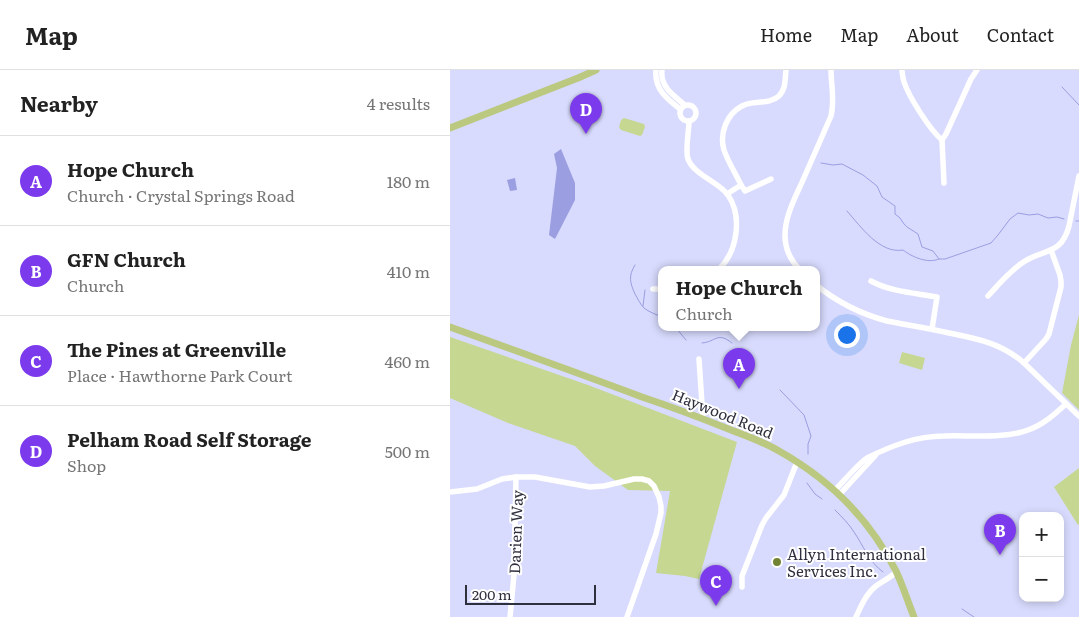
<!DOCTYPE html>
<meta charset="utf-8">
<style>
:root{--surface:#fff;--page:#f6f6f6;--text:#222;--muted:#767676;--line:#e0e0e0;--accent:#7c3aed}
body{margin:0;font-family:Literata,serif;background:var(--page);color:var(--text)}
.controls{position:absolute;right:15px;bottom:15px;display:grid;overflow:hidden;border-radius:10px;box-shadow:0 2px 8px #0003}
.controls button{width:45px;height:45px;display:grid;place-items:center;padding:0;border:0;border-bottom:1px solid var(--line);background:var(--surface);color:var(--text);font:25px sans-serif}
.scale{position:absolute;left:15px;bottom:12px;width:131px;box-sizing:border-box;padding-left:5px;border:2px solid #2f303e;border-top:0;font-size:14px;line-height:18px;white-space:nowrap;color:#2f303e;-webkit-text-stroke:4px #fff;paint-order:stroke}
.you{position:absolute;left:396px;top:264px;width:18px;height:18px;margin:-12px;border:4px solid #fff;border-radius:50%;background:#1a73e8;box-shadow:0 0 0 8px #1a73e833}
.badge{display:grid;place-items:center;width:32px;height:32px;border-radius:50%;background:var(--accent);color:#fff;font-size:16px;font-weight:700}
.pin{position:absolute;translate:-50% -41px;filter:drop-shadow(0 1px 2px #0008)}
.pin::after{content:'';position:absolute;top:26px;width:18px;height:15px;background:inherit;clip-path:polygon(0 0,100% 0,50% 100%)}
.popup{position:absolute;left:208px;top:196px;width:162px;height:65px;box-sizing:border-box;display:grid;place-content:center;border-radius:10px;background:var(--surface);filter:drop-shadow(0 1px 4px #0005);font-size:16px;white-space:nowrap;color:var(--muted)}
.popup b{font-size:19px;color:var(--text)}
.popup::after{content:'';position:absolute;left:50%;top:100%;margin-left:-10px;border:10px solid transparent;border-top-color:var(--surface)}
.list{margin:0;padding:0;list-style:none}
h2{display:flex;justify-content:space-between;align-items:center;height:65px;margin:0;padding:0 20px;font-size:21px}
h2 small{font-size:16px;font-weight:400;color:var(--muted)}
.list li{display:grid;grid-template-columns:32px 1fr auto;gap:15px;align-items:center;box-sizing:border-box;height:90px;padding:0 20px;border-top:1px solid var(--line)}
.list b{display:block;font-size:19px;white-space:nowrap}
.list p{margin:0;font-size:16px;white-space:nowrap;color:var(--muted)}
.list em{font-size:16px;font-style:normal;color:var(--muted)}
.map{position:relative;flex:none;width:629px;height:547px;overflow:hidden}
header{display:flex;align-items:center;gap:30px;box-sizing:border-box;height:70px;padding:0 25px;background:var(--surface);border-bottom:1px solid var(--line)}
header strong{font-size:24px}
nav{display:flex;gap:28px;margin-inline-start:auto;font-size:18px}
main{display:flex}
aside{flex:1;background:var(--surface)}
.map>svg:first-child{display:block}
.green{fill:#c6d792}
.water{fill:#9b9ee0}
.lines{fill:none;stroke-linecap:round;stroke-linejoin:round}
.stream{stroke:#9b9ee0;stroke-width:1}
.minor{stroke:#fff;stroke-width:5.5}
.major{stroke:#bbc880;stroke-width:7}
.poi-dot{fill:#728433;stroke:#fff;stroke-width:2}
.labels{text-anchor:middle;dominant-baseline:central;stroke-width:4;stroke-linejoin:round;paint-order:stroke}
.street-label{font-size:15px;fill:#2f303e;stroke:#fff}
.poi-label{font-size:15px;fill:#2f303e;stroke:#fff;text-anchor:start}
</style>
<header>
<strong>Map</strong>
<nav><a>Home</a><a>Map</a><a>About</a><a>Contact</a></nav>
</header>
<main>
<aside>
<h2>Nearby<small>4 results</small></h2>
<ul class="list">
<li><span class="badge">A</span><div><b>Hope Church</b><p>Church · Crystal Springs Road</p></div><em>180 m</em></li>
<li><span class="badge">B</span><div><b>GFN Church</b><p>Church</p></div><em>410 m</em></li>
<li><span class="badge">C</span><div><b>The Pines at Greenville</b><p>Place · Hawthorne Park Court</p></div><em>460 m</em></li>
<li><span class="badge">D</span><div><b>Pelham Road Self Storage</b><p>Shop</p></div><em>500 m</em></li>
</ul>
</aside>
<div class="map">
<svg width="629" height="547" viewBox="0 0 629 547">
<rect width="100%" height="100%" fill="#d8dbfd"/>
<g class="green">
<polygon points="174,48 194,54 195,57 192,65 190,66 171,60 169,57 171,50"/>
<polygon points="629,245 629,340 612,323 621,275"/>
<polygon points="0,267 138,315 287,372 249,509 235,506 206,503 220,421 178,420 145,396 125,376 58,353 0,328"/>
<polygon points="452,282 475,288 472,300 449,293"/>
<polygon points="629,398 629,454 628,455 604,417"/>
</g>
<g class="water">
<polygon points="111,79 125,113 125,130 105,169 99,165 107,98 104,84"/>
<polygon points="65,108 67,120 60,121 57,110"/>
</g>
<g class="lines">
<g class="stream">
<polyline points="612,17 629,35"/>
<polyline points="371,93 383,95 392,94 413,105 427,116 432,127 445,136 445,144 450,148 454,154 457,157 468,164 472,177 483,181 489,189 495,189 541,173 548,165 560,149 568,143 579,145 588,144 598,148 607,147 614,149"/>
<path d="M397,141C411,157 430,184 453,180C462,187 478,194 489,189"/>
<polyline points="626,151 629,151"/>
<path d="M185,195C178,206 180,213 185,224C188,229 190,234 194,238C199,242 205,244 212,247"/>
<polyline points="193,236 195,220"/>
<polyline points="226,258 236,270"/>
<path d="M252,273C266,272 267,261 282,273"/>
<polyline points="330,320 354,345 361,366 358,374 358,384"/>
<polyline points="357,413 365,424 372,429"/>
<path d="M385,440C392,447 399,454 404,462C413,475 419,492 433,502"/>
<polyline points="512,539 524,547"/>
</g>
<g class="minor">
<path d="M206,0C204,19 217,29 230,39"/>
<path d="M212,0C210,17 223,25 235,35"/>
<path d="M452,0C452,4 453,8 454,12C459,27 480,60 492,70"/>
<circle cx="238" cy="43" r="8"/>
<path d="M239,51C239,61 235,80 238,89C244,105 269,112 278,125C293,147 287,183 268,200"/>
<polyline points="492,70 496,64 521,9 527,0"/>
<polyline points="492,70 494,113"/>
<polyline points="291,115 295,121 321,109"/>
<path d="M277,124L291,115C286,104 278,92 274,80C269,63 277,44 292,36C303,30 319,35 329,26C336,19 335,9 336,0"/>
<path d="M350,200C341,191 335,179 335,165C335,146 345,128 353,110C362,89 372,67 381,46C385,29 381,16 381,0"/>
<path d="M421,211C441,222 465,223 487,227L482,259"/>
<path d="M366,215C387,232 411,244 437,251C457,255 478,258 499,263C528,269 551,273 574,293L629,346"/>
<polyline points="203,219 212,219"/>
<path d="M538,226C548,215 559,202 572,193C592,178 611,187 619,156L629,106"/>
<polyline points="249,289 253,349"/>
<polyline points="574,293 596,269 599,264 611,217 611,211 610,205 601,180"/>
<path d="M384,421C392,413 409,393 417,388C441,376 466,366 494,366C519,365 555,369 578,360C593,355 605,344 616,334"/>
<polyline points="0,422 27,419 52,409 66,407 85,407 140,417 154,416 184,409 192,409 199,411 204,416 209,427 211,436 211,443 206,464 177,547"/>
<polyline points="389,425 425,386"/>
<polyline points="292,517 292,506 312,455 316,448 334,425 347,392"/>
<polyline points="60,547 64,505 66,407"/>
<path d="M406,547C411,536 416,524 426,516C433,511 440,508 446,502"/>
</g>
<g class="major">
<polyline points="0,58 128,8 146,0"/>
<path d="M0,257C64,280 128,303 192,327C222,337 251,348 281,360C297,366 314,372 329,381C379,409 420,450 446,501C453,516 458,532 464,547"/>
</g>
</g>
<circle class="poi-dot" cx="327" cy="492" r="5"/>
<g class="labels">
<g class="street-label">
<text transform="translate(273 343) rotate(22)">Haywood Road</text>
<text transform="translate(65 462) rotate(-88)">Darien Way</text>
</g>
<g class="poi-label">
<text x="337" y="483">Allyn International<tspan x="337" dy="17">Services Inc.</tspan></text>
</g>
</g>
</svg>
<div class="controls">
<button>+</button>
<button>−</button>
</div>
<div class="scale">200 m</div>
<div class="you"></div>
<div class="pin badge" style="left:289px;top:319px">A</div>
<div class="popup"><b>Hope Church</b>Church</div>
<div class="pin badge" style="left:550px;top:485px">B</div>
<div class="pin badge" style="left:266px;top:536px">C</div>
<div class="pin badge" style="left:136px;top:64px">D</div>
</div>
</main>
